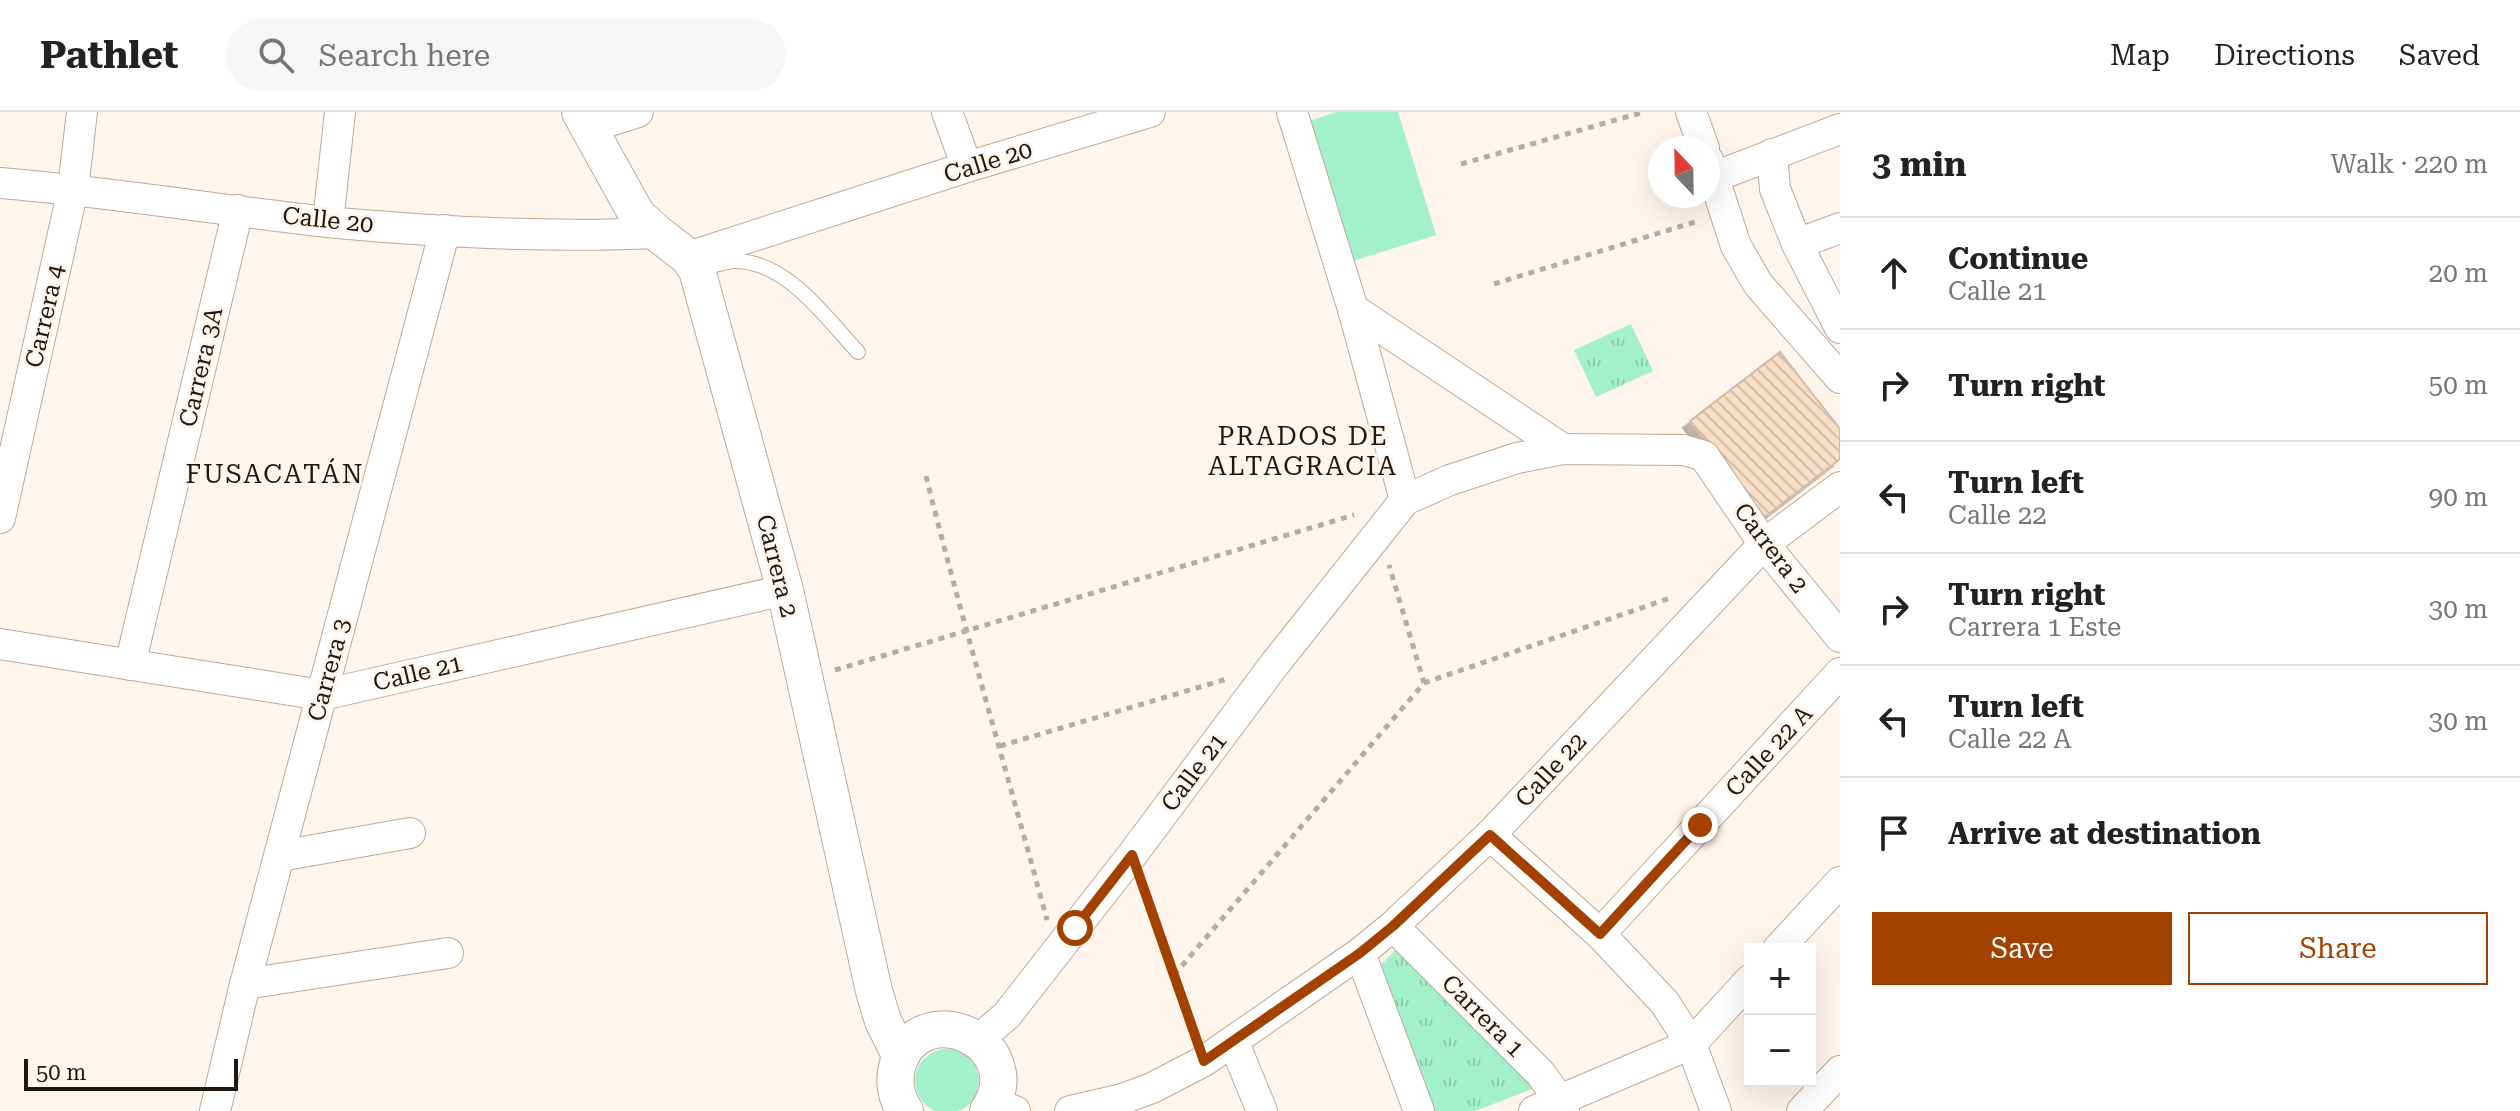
<!DOCTYPE html>
<meta charset="utf-8">
<style>
:root{--surface:#fff;--page:#f6f6f6;--text:#222;--muted:#767676;--line:#e0e0e0;--accent:#a34200}
body{margin:0;font-family:"Roboto Serif",serif;background:var(--page);color:var(--text)}
.controls{position:absolute;right:24px;bottom:24px;display:grid;overflow:hidden;border-radius:0px;box-shadow:0 8px 32px #0002}
.controls button{width:72px;height:72px;display:grid;place-items:center;padding:0;border:0;border-bottom:2px solid var(--line);background:var(--surface);color:var(--text);font:40px sans-serif}
.compass{position:absolute;left:1648px;top:24px;width:72px;height:72px;border-radius:50%;background:var(--surface);box-shadow:0 8px 32px #0002;rotate:338deg}
.scale{position:absolute;left:24px;bottom:20px;width:214px;box-sizing:border-box;padding-left:8px;border:4px solid #20170f;border-top:0;font-size:22px;line-height:28px;white-space:nowrap;color:#20170f;-webkit-text-stroke:6px #fff5ec;paint-order:stroke}
.stop{position:absolute;width:24px;height:24px;margin:-18px;border:6px solid #a34200;border-radius:50%;background:#fff}
.stop.end{background:#a34200;border-color:#fff;box-shadow:0 2px 8px #0008}
.list{margin:0;padding:0;list-style:none}
h2{display:flex;justify-content:space-between;align-items:center;height:104px;margin:0;padding:0 32px;font-size:34px}
h2 small{font-size:26px;font-weight:400;color:var(--muted)}
.list li{display:grid;grid-template-columns:52px 1fr auto;gap:24px;align-items:center;box-sizing:border-box;height:112px;padding:0 32px;border-top:2px solid var(--line)}
.list b{display:block;font-size:30px;white-space:nowrap}
.list p{margin:0;font-size:26px;white-space:nowrap;color:var(--muted)}
.list em{font-size:26px;font-style:normal;color:var(--muted)}
.actions{display:flex;gap:16px;padding:24px 32px}
.actions a{flex:1;padding:18px 0;border:2px solid var(--accent);border-radius:0px;text-align:center;font-size:28px;color:var(--accent)}
.actions .main{background:var(--accent);color:#fff}
.icon{flex:none;width:44px;height:44px;fill:none;stroke:currentColor;stroke-width:2;stroke-linecap:round;stroke-linejoin:round}
.map{position:relative;flex:none;width:1840px;height:999px;overflow:hidden}
header{display:flex;align-items:center;gap:48px;box-sizing:border-box;height:112px;padding:0 40px;background:var(--surface);border-bottom:2px solid var(--line)}
header strong{font-size:38px}
nav{display:flex;gap:44px;margin-inline-start:auto;font-size:28px}
.search{width:560px;height:72px;background:var(--page);display:flex;align-items:center;gap:20px;box-sizing:border-box;padding:0 28px;border-radius:44px;color:var(--muted);font-size:30px}
main{display:flex}
aside{flex:1;background:var(--surface)}
.map>svg:first-child{display:block}
.grass{fill:#a3f0cc}
.park{fill:url(#park-tufts)}
.building{fill:url(#building-back-hatch);stroke:#d1b9a4;stroke-width:2;filter:url(#shadow)}
.lines{fill:none;stroke-linecap:round;stroke-linejoin:round}
.service-casing{stroke:#c0a893;stroke-width:16}
.minor-casing{stroke:#c0a893;stroke-width:32}
.tertiary-casing{stroke:#c0a893;stroke-width:38}
.path{stroke:#b5aba2;stroke-width:5;stroke-dasharray:6 6;stroke-linecap:butt}
.service{stroke:#fff;stroke-width:14}
.minor{stroke:#fff;stroke-width:30}
.tertiary{stroke:#fff;stroke-width:36}
.route{stroke:#a34200;stroke-width:10}
.labels{text-anchor:middle;dominant-baseline:central;stroke-width:6;stroke-linejoin:round;paint-order:stroke}
.street-label{font-size:24px;fill:#20170f;stroke:#fff5ec}
.neighbourhood-label{font-size:26px;letter-spacing:2px;fill:#20170f;stroke:#fff5ec}
</style>
<header>
<strong>Pathlet</strong>
<div class="search"><svg class="icon" aria-label="search" viewBox="0 0 24 24"><circle cx="10" cy="10" r="6"/><path d="M15 15l6 6"/></svg>Search here</div>
<nav><a>Map</a><a>Directions</a><a>Saved</a></nav>
</header>
<main>
<div class="map">
<svg width="1840" height="999" viewBox="0 0 1840 999">
<defs>
<pattern id="park-tufts" width="24" height="20" patternUnits="userSpaceOnUse" patternTransform="scale(2)"><rect width="24" height="20" fill="#a3f0cc"/><path d="M3 7l-1-3M5 7V3M7 7l1-3M15 17l-1-3M17 17v-4M19 17l1-3" fill="none" stroke="#8ccdae"/></pattern>
<pattern id="building-back-hatch" width="6" height="6" patternUnits="userSpaceOnUse" patternTransform="scale(2)"><rect width="6" height="6" fill="#f6dec7"/><path d="M-1 5l2 2M0 0l6 6M5-1l2 2" fill="none" stroke="#d3beaa"/></pattern>
<filter id="shadow"><feDropShadow dx="-7" dy="7" stdDeviation="0" flood-color="#0004"/></filter>
</defs>
<rect width="100%" height="100%" fill="#fff5ec"/>
<g class="grass">
<polygon points="1336,0 1398,0 1436,123 1353,149 1309,9"/>
<circle cx="947" cy="969" r="32"/>
</g>
<g class="park">
<polygon points="1631,212 1653,259 1596,285 1574,238"/>
<polygon points="1399,834 1540,974 1475,999 1434,999 1376,858"/>
</g>
<polygon class="building" points="1780,240 1840,317 1840,347 1765,405 1690,309"/>
<g class="lines">
<g class="service-casing">
<path id="service" d="M697,158C709,155 723,150 734,149C786,148 826,206 858,240"/>
</g>
<g class="minor-casing">
<g id="minor">
<polyline points="947,0 967,55"/>
<polyline points="1292,0 1353,197 1405,388"/>
<polyline points="1691,0 1704,36"/>
<polyline points="588,16 638,0"/>
<polyline points="1772,42 1775,77 1797,132 1840,216"/>
<polyline points="1708,48 1736,134 1758,172 1840,266"/>
<polyline points="1714,65 1840,17"/>
<path d="M0,71C110,80 218,98 327,110C435,120 548,126 657,121"/>
<polyline points="328,110 340,0"/>
<polyline points="1797,132 1840,116"/>
<polyline points="688,145 967,55 1150,0"/>
<polyline points="1353,197 1563,337"/>
<polyline points="0,406 73,77 82,0"/>
<polyline points="0,532 322,583 785,478"/>
<polyline points="130,553 238,98"/>
<polyline points="1490,723 1600,822 1665,891 1691,932 1716,999"/>
<polyline points="280,744 410,721"/>
<polyline points="1393,814 1541,962 1560,989 1564,999"/>
<polyline points="1600,822 1840,561"/>
<polyline points="1778,837 1840,770"/>
<polyline points="1360,841 1419,999"/>
<polyline points="245,872 448,841"/>
<polyline points="978,928 1007,903 1132,743 1274,553 1405,388 1450,368 1517,346 1563,337 1684,338 1704,344 1764,432 1840,525"/>
<polyline points="1234,931 1262,999"/>
<polyline points="994,991 1015,999"/>
<polyline points="215,999 245,872 445,118"/>
<polyline points="1070,999 1122,987 1152,976 1204,949 1360,841 1393,814 1490,723 1764,432 1840,375"/>
<polyline points="1534,999 1691,932 1750,868"/>
<polyline points="1802,999 1840,959"/>
</g>
</g>
<g class="tertiary-casing">
<g id="tertiary">
<polyline points="580,0 637,103 657,121 688,145 697,158 785,478 874,879 883,909 901,945"/>
<path d="M905,999C895,984 893,968 898,951C923,881 1032,932 988,999"/>
</g>
</g>
<g class="path">
<polyline points="1461,52 1644,0"/>
<polyline points="1494,172 1698,109"/>
<path d="M926,364C963,513 1007,660 1047,808"/>
<polyline points="835,558 1354,403"/>
<polyline points="1424,571 1673,485"/>
<polyline points="1000,634 1227,567"/>
<polyline points="1143,774 1195,923"/>
<polyline points="1174,863 1424,571 1389,453"/>
</g>
<use href="#service" class="service"/>
<use href="#minor" class="minor"/>
<use href="#tertiary" class="tertiary"/>
</g>
<g class="lines">
<polyline class="route" points="1075,816 1132,743 1204,949 1360,841 1393,814 1490,723 1600,822 1700,713"/>
</g>
<g class="labels">
<g class="street-label">
<text transform="translate(988 50) rotate(-17)">Calle 20</text>
<text transform="translate(328 108) rotate(6)">Calle 20</text>
<text transform="translate(45 204) rotate(-77)">Carrera 4</text>
<text transform="translate(201 255) rotate(-77)">Carrera 3A</text>
<text transform="translate(1771 436) rotate(53)">Carrera 2</text>
<text transform="translate(777 454) rotate(76)">Carrera 2</text>
<text transform="translate(329 558) rotate(-75)">Carrera 3</text>
<text transform="translate(418 561) rotate(-13)">Calle 21</text>
<text transform="translate(1769 639) rotate(-47)">Calle 22 A</text>
<text transform="translate(1551 658) rotate(-47)">Calle 22</text>
<text transform="translate(1194 660) rotate(-53)">Calle 21</text>
<text transform="translate(1483 904) rotate(45)">Carrera 1</text>
</g>
<g class="neighbourhood-label">
<text x="1303" y="324">PRADOS DE<tspan x="1303" dy="30">ALTAGRACIA</tspan></text>
<text x="275" y="362">FUSACATÁN</text>
</g>
</g>
</svg>
<div class="controls">
<button>+</button>
<button>−</button>
</div>
<svg class="compass" viewBox="-18 -18 36 36"><path d="M0-13l5 13h-10z" fill="#e53935"/><path d="M0 13l5-13h-10z" fill="#767676"/></svg>
<div class="scale">50 m</div>
<div class="stop" style="left:1075px;top:816px"></div>
<div class="stop end" style="left:1700px;top:713px"></div>
</div>
<aside>
<h2>3 min<small>Walk · 220 m</small></h2>
<ul class="list">
<li><svg class="icon" aria-label="ahead" viewBox="0 0 24 24"><path d="M12 20V5M6 11l6-6 6 6"/></svg><div><b>Continue</b><p>Calle 21</p></div><em>20 m</em></li>
<li><svg class="icon" aria-label="right" viewBox="0 0 24 24"><path d="M7 20v-9h11M14 6l5 5-5 5"/></svg><div><b>Turn right</b></div><em>50 m</em></li>
<li><svg class="icon" aria-label="left" viewBox="0 0 24 24"><path d="M17 20v-9H6M10 6l-5 5 5 5"/></svg><div><b>Turn left</b><p>Calle 22</p></div><em>90 m</em></li>
<li><svg class="icon" aria-label="right" viewBox="0 0 24 24"><path d="M7 20v-9h11M14 6l5 5-5 5"/></svg><div><b>Turn right</b><p>Carrera 1 Este</p></div><em>30 m</em></li>
<li><svg class="icon" aria-label="left" viewBox="0 0 24 24"><path d="M17 20v-9H6M10 6l-5 5 5 5"/></svg><div><b>Turn left</b><p>Calle 22 A</p></div><em>30 m</em></li>
<li><svg class="icon" aria-label="arrive" viewBox="0 0 24 24"><path d="M6 21V4h12l-3 4 3 4H6"/></svg><div><b>Arrive at destination</b></div></li>
</ul>
<div class="actions"><a class="main">Save</a><a>Share</a></div>
</aside>
</main>
